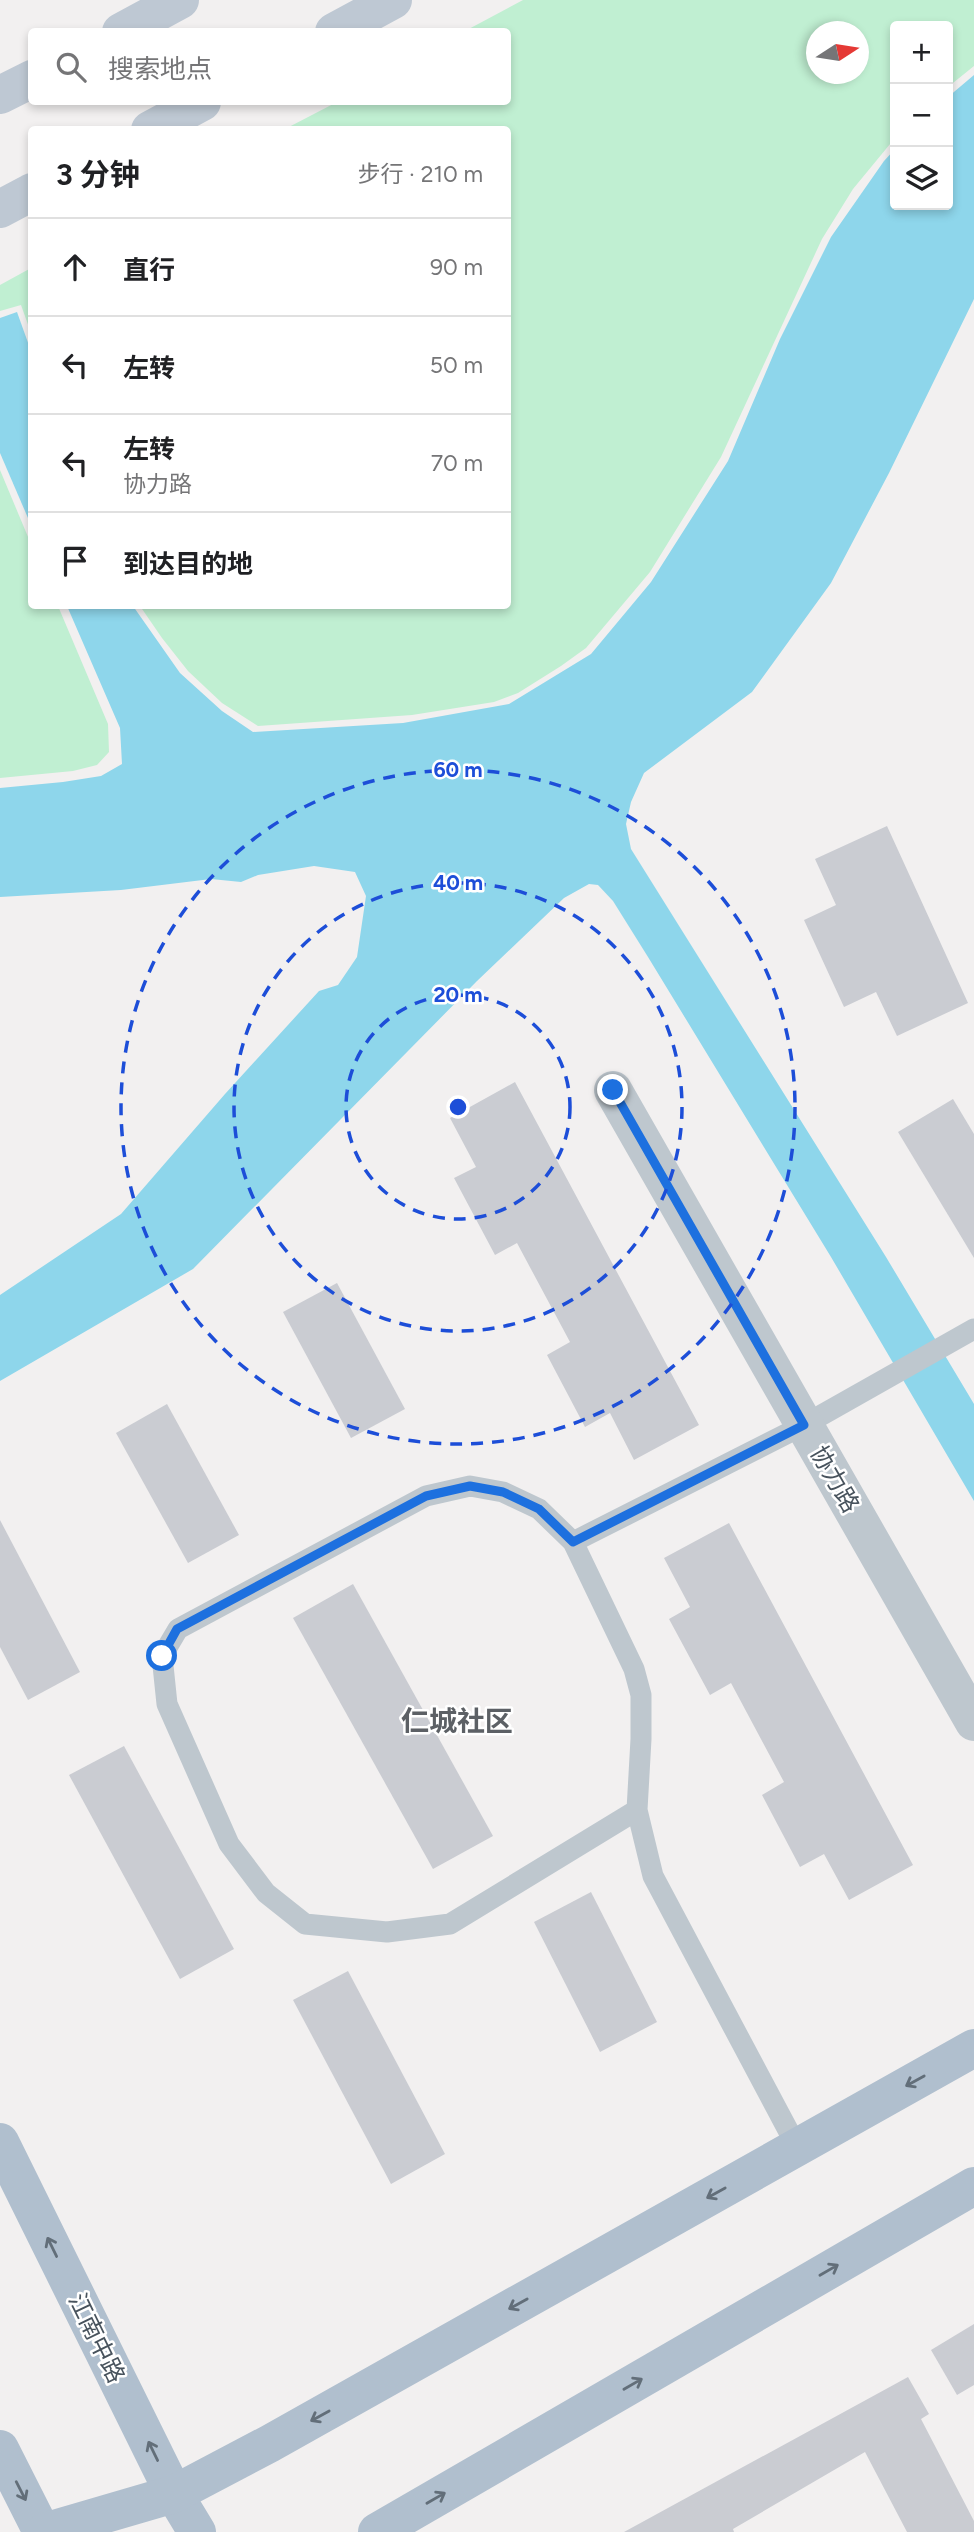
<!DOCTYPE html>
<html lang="zh">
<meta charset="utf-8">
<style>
:root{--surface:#fff;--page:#f6f6f6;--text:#202124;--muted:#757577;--line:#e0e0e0}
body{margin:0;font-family:Figtree,"Noto Sans SC",sans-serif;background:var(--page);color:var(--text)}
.controls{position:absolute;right:21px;top:21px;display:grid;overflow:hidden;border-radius:7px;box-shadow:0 4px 10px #0003}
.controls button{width:63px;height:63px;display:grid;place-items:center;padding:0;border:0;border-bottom:2px solid var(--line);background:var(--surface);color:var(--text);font:35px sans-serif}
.compass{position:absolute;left:806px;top:21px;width:63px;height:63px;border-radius:50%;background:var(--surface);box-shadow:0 4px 10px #0003;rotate:78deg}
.stop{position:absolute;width:21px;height:21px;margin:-16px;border:5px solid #1d70df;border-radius:50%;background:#fff}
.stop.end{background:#1d70df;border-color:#fff;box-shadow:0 2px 7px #0008}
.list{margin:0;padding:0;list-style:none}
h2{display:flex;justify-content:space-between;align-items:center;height:91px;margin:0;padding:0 28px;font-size:30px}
h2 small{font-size:23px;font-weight:400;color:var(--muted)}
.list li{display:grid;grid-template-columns:46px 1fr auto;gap:21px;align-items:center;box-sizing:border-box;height:98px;padding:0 28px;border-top:2px solid var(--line)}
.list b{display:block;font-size:26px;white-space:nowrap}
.list p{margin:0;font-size:23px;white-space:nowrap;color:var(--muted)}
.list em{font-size:23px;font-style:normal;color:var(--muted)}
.icon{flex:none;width:38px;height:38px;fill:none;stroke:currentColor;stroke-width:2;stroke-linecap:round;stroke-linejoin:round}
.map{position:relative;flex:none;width:974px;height:2532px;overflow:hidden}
.search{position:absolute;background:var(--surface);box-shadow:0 4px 10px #0003;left:28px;top:28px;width:483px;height:77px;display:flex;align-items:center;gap:18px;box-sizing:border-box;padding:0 24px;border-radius:7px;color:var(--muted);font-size:26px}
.panel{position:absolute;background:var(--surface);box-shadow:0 4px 10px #0003;left:28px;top:126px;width:483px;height:483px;border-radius:7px}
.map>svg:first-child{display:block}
.green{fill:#c0efd2;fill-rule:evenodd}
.water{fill:#8ed6eb}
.building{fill:#caccd2}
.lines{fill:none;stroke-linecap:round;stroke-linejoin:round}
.service{stroke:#bec7ce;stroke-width:21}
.minor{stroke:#bec7ce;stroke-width:38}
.secondary{stroke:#bec8d3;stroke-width:38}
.primary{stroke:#b0bfce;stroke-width:38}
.oneway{stroke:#626e79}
.route{stroke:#1d70df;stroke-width:9}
.ring{fill:none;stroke:#1d4ed8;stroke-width:3.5;stroke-dasharray:12 9}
.labels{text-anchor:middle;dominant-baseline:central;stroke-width:5;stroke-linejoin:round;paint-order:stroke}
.street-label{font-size:24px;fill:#48535d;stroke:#fff}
.quarter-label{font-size:28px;font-weight:bold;fill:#5c6065;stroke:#fff}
.centre{fill:#1d4ed8;stroke:#fff;stroke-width:3.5}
.ring-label{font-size:21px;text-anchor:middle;font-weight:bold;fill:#1d4ed8;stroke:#fff;stroke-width:5;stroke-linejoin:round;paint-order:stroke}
</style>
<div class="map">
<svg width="974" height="2532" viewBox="0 0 974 2532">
<rect width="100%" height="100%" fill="#f2f0f0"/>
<g class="green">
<path d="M523,0H974V66L948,87V26H895V138L853,189L822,239L721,457L650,572L586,648L561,666L518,693L494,702L412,715L258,726L222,703L188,671L162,638L140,606H508V130L285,129L337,102H508V32L465,31ZM816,32H858V74H816Z"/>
<polygon points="31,268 31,333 21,305 0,311 0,285"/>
<polygon points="0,470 31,544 32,606 58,606 108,724 109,752 97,765 73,771 0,778"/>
</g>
<g class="water">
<polygon points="974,75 974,299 889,473 831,583 752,692 644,773 631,802 626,824 631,849 886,1257 974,1404 974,1501 831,1257 648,957 613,901 598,885 589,884 564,898 477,981 193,1269 0,1381 0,1295 121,1214 225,1094 319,991 338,985 357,957 366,896 355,872 314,866 258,875 241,882 211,879 121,890 0,897 0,788 63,782 101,776 122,764 120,728 67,606 133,606 180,673 222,711 253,732 403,723 509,704 591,654 651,582 728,461 780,339 831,237 884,161 895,149 895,205 948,205 948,97"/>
<polygon points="17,312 31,351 31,525 0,453 0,318"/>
</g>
<g class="building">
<polygon points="887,826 968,1003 897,1036 876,992 844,1007 804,920 836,905 815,859"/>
<polygon points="515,1082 699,1425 634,1460 610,1413 585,1427 547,1355 570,1342 517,1243 495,1255 454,1178 476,1167 450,1118"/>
<polygon points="953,1099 974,1134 974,1258 898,1132"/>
<polygon points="337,1283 405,1409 351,1438 283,1312"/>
<polygon points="167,1404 239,1535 188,1563 116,1433"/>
<polygon points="0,1520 80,1672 28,1700 0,1647"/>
<polygon points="729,1523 913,1865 849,1900 824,1854 800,1867 762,1795 784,1782 731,1683 710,1695 669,1619 690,1607 664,1558"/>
<polygon points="353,1584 493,1836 433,1869 293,1618"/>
<polygon points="124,1746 234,1949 180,1979 69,1775"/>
<polygon points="591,1892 657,2022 600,2052 534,1922"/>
<polygon points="348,1971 445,2154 391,2184 293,2000"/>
<polygon points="974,2324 974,2385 957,2395 931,2350"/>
<polygon points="908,2377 929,2414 921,2419 974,2521 974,2532 907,2532 865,2452 733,2529 734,2532 624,2532"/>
</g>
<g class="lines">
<g class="service">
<polyline points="573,1542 804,1425 974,1329"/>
<polyline points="637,1810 450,1924 387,1932 305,1924 266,1893 229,1844 167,1704 162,1656 178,1629 426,1496 470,1486 503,1492 539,1509 573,1542 634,1669 641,1695 641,1739 637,1810 653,1876 797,2147"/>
</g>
<polyline class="minor" points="613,1090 974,1722"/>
<g class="secondary">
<polyline points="121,32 180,0"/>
<polyline points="334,32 393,0"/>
<polyline points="0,95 32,79"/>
<polyline points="150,130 202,102"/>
<polyline points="0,209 32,192"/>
</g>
<g class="primary">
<polyline points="0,2142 174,2494 197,2532"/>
<polyline points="0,2449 42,2532"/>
<polyline points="44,2532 174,2494 269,2444 974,2048"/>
<polyline points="377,2532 974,2186"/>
</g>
</g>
<defs><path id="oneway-shaft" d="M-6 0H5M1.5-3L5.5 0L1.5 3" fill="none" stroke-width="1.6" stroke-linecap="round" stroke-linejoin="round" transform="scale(1.75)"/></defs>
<g class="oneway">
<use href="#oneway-shaft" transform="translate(915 2081) rotate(151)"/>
<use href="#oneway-shaft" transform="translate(716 2193) rotate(151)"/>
<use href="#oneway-shaft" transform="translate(52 2247) rotate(-116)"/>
<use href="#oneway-shaft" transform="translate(829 2270) rotate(-30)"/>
<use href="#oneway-shaft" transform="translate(518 2304) rotate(151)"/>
<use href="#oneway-shaft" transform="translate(633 2384) rotate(-30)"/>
<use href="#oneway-shaft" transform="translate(320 2416) rotate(151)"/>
<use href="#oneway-shaft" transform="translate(153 2451) rotate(-116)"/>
<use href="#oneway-shaft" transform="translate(21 2491) rotate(63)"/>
<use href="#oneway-shaft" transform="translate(436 2498) rotate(-30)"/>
</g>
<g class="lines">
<polyline class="route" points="162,1656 177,1629 426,1496 470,1486 503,1492 539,1509 573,1542 804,1425 613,1090"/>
</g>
<g class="ring">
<circle cx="458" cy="1107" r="112"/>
<circle cx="458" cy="1107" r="224"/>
<circle cx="458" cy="1107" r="337"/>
</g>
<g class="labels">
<g class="street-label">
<text transform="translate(835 1479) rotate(60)">协力路</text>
<text transform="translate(97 2338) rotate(64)">江南中路</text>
</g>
<g class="quarter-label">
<text x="457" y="1721">仁城社区</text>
</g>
</g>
<circle cx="458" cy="1107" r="10" class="centre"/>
<g class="ring-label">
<text x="458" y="777">60 m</text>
<text x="458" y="890">40 m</text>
<text x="458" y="1002">20 m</text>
</g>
</svg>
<div class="controls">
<button>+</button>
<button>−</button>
<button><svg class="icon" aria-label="layers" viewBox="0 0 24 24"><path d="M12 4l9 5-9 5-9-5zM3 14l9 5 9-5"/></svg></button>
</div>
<svg class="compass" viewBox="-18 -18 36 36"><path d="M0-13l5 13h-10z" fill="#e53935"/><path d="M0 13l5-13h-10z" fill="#757577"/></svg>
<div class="stop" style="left:162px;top:1656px"></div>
<div class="stop end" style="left:613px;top:1090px"></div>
<div class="search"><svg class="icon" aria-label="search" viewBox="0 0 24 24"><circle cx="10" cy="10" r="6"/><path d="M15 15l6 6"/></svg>搜索地点</div>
<section class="panel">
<h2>3 分钟<small>步行 · 210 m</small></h2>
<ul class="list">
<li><svg class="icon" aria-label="ahead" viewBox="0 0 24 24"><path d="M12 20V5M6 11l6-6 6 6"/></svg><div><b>直行</b></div><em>90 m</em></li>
<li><svg class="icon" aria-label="left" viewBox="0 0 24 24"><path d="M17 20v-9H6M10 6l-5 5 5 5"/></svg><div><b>左转</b></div><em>50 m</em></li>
<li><svg class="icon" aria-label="left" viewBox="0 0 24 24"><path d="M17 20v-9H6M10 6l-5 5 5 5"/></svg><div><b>左转</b><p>协力路</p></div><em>70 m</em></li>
<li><svg class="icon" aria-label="arrive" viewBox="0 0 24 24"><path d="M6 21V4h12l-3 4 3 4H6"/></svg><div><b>到达目的地</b></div></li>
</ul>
</section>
</div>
